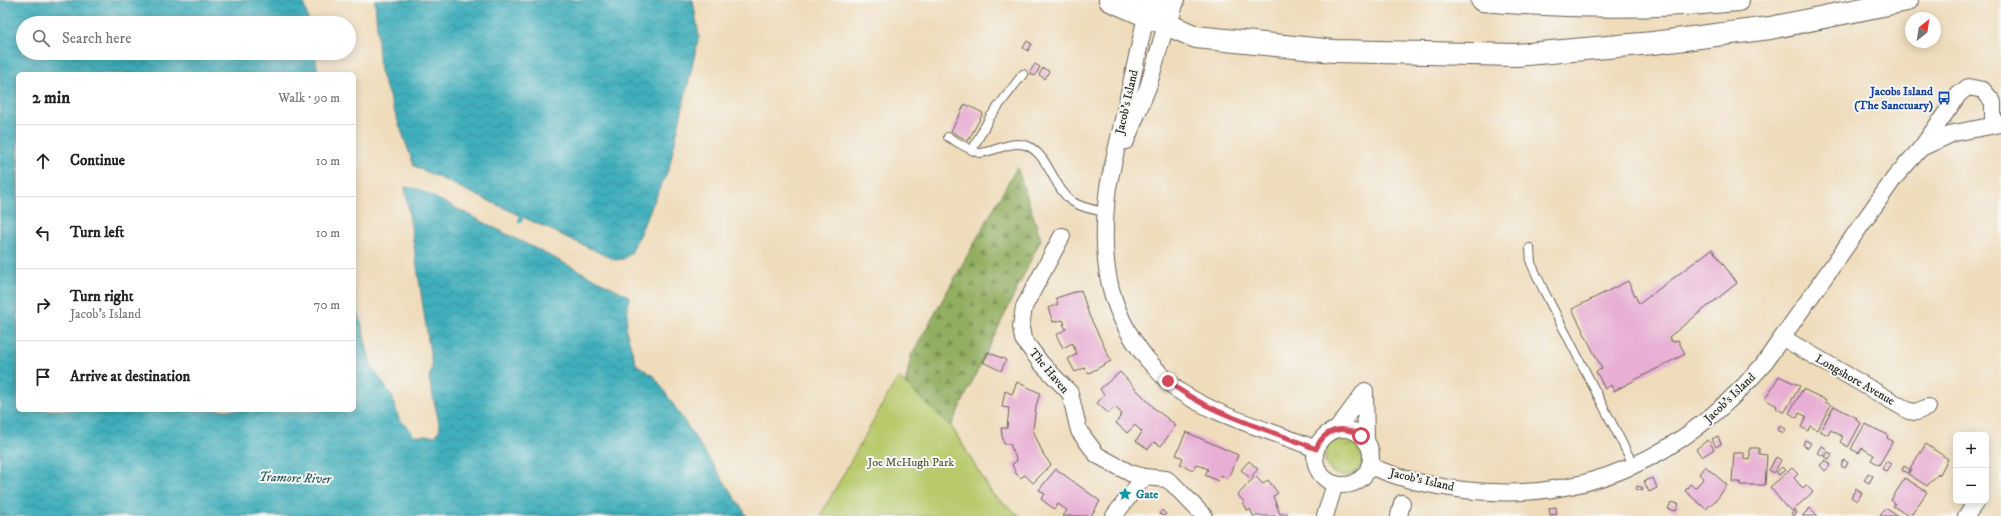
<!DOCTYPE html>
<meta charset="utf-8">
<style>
:root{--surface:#fff;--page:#f2f2f2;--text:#222;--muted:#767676;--line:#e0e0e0}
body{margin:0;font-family:"IM FELL DW Pica",serif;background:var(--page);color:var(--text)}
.controls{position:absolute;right:12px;bottom:12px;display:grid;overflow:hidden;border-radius:6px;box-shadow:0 2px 10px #0003}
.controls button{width:36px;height:36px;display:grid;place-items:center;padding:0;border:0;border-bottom:1px solid var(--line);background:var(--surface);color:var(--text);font:20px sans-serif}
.compass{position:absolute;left:1905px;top:12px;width:36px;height:36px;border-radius:50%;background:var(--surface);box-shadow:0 2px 10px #0003;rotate:30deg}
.stop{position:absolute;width:12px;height:12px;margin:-9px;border:3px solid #d1495b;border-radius:50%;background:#fff}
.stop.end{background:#d1495b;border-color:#fff;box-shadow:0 1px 4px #0008}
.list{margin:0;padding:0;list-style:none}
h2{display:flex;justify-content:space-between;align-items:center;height:52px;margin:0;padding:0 16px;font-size:17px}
h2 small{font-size:13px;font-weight:400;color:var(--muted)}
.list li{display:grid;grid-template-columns:26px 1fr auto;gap:12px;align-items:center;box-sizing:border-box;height:72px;padding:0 16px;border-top:1px solid var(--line)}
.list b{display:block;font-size:15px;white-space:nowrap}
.list p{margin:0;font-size:13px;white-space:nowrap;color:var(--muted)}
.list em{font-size:13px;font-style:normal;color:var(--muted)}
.icon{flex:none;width:22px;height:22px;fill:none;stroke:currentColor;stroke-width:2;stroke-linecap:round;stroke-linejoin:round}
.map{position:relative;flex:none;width:2001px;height:516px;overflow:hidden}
.search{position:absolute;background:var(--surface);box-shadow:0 2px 10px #0003;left:16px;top:16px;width:340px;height:44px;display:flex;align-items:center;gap:10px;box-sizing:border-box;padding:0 14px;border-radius:22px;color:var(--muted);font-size:15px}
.panel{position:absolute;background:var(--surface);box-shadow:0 2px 10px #0003;left:16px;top:72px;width:340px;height:340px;border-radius:6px}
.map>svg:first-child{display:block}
.grass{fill:url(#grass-tufts);stroke:#6a7344}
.forest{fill:url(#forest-firs);stroke:#57653e}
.park{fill:#b9ca6d;stroke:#6a7344}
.water{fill:url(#water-waves);stroke:#2e666c}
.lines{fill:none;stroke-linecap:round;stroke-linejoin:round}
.stream{stroke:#40afbc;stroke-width:4.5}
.building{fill:#e8aed4}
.service-casing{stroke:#665f54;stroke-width:10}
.minor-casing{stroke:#665f54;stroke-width:18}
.secondary-casing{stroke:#665f54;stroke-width:24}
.trunk-casing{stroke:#665f54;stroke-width:24}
.service{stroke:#fff;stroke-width:8}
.minor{stroke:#fff;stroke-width:16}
.secondary{stroke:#fff;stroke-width:22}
.trunk{stroke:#fff;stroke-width:22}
.route{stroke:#d1495b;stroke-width:5}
.labels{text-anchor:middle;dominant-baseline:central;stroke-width:4;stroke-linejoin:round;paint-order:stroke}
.transit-label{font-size:12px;font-weight:bold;fill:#164399;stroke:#f6f6f2;text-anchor:end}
.street-label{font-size:12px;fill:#1c1c1c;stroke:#f6f6f2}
.park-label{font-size:12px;fill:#535938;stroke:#f6f6f2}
.culture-label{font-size:12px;font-weight:bold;fill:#0d838f;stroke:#f6f6f2;text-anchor:start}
.water-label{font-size:13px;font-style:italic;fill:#2c5e64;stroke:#f6f6f2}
</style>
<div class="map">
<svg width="2001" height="516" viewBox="0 0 2001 516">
<defs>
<pattern id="grass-tufts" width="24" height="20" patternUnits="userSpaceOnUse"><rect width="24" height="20" fill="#b9ca6d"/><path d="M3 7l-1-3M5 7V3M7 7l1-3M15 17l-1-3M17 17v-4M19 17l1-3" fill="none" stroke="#9ead5e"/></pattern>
<pattern id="forest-firs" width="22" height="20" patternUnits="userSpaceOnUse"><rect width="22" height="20" fill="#92ae60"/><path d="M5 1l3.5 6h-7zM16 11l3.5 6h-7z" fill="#768d4e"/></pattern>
<pattern id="water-waves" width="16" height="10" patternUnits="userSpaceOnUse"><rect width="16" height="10" fill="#40afbc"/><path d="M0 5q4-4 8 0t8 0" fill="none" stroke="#358e98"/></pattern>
</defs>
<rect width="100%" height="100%" fill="#f6f6f2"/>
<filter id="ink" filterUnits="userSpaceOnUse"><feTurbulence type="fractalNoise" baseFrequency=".025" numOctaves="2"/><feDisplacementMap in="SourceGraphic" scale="8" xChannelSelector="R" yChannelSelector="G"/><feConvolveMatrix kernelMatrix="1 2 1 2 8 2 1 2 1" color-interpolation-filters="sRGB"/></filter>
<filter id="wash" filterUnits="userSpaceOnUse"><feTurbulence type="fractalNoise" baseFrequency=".012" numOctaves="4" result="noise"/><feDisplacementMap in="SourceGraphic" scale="16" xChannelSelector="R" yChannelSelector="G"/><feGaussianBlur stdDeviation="0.9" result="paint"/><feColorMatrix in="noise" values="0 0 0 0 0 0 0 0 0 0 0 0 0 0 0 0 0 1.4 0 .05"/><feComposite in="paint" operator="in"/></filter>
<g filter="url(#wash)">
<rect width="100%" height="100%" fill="#efdcbb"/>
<circle class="grass" cx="1344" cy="457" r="19"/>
<polygon class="forest" points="1017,167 1041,239 951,426 993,495 1019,516 950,516 901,406 911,356"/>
<polygon class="park" points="898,377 951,426 993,495 1020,516 820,516"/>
<g class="water">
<polygon points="0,0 303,0 309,23 23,23 23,53 315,53 318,74 18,74 18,410 354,410 354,293 371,366 392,396 399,419 409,428 414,436 436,436 440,428 429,378 432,366 405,187 418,189 629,296 626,330 636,364 655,377 747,516 0,516"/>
<polygon points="375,0 693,0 699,36 669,168 631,253 624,259 615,260 414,166 380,71"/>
</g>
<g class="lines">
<polyline class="stream" points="520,221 523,212"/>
</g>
<g id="blocks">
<g class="building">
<polygon points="1027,41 1032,44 1028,51 1023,48"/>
<polygon points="1035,64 1040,67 1035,76 1029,73"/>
<polygon points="1043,68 1049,71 1045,79 1039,75"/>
<polygon points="965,104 983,113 968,141 951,131"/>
<polygon points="1712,249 1737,283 1669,337 1672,342 1678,340 1685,354 1614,391 1611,385 1605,389 1596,371 1602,369 1572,309 1628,281 1639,304"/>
<polygon points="1081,290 1089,315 1111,361 1089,373 1084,368 1075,372 1068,359 1077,354 1072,343 1063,348 1056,335 1066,329 1063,324 1065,324 1063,320 1053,322 1048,308 1058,304 1056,298"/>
<polygon points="988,352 1006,360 1001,371 983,362"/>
<polygon points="1120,372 1155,409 1176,425 1161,446 1154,442 1148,449 1136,441 1142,432 1135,425 1127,433 1116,423 1122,414 1115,407 1108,413 1097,403 1104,395 1100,389"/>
<polygon points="1779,376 1800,386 1784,413 1776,408 1777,406 1765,399"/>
<polygon points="1017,382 1040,393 1036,406 1033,430 1043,454 1051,465 1033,483 1025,475 1020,478 1015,472 1012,464 1017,461 1010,444 1004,444 1002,436 1001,428 1007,428 1009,408 1002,407 1005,391 1012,394"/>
<polygon points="1803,389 1826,400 1825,402 1831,405 1817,430 1810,426 1808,431 1801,427 1806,416 1799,413 1797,418 1789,413"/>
<polygon points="1834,406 1857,418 1856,420 1861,423 1848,447 1840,442 1843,437 1831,430 1828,435 1820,431"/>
<polygon points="1865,424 1888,435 1887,438 1893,441 1879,465 1871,460 1874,455 1862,448 1859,453 1851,449"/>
<polygon points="1780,426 1786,429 1783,433 1778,430"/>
<polygon points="1186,432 1238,455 1228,478 1220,475 1218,481 1205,475 1208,469 1196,464 1193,470 1180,464 1183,458 1176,455"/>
<polygon points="1718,436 1721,444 1716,447 1712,439"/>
<polygon points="1708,440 1714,449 1702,457 1696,449"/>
<polygon points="1805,440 1811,443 1808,448 1803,445"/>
<polygon points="1926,444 1948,459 1939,476 1938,474 1927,486 1908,474 1912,469 1910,468"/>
<polygon points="1822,446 1827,449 1823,456 1818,453"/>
<polygon points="1750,448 1759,448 1759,454 1767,455 1765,485 1740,485 1740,482 1732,482 1734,453 1744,453 1744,459 1750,460"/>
<polygon points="1828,452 1832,454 1829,459 1825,457"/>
<polygon points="1776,457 1781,460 1774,473 1769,470"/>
<polygon points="1826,460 1831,465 1825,471 1820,465"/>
<polygon points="1844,460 1848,463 1845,468 1841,466"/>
<polygon points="1249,461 1258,469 1250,478 1241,470"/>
<polygon points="1886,461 1891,464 1886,471 1882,469"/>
<polygon points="1705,466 1727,485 1718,498 1706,509 1685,491 1690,484 1695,488 1704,478 1699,474"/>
<polygon points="1904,466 1910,470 1907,473 1902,470"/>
<polygon points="1782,467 1785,470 1779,475 1776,472"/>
<polygon points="1792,468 1798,474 1794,478 1798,483 1803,488 1806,485 1813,492 1792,511 1787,506 1786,507 1770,487"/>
<polygon points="1056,469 1100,501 1091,516 1063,516 1067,510 1058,504 1054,509 1041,499 1045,494 1039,490"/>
<polygon points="1868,473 1873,476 1869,483 1864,480"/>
<polygon points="1255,476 1263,484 1268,480 1278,493 1273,496 1280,514 1287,513 1288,516 1253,516 1250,509 1248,511 1243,503 1244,502 1238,495"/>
<polygon points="1653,478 1657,488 1649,492 1644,481"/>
<polygon points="1905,478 1927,492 1912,514 1909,512 1907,515 1893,506 1895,503 1891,500"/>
<polygon points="1637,486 1643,488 1642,491 1636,489"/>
<polygon points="1856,489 1862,493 1857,501 1851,497"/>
<polygon points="1671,502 1679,504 1676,511 1668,509"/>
<polygon points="1556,507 1557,514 1550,515 1549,508"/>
<polygon points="1810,508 1818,516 1802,516"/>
<polygon points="1885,508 1898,516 1880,516"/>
<polygon points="1162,510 1166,514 1164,516 1159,514"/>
<polygon points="1795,510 1797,513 1793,516 1791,514"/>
</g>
</g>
</g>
<g filter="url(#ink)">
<use href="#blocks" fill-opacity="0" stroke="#665f54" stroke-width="1"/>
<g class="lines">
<g class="service-casing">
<g id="service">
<path d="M948,137C954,140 974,153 980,153C994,152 1014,139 1028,146C1050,157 1053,188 1073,202C1082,208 1095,210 1105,212"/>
<polyline points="972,150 990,117 1023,74"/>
<polyline points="1530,248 1531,263 1543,289 1634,466"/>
</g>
</g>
<g class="minor-casing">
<g id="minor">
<path d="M1146,16L1108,187C1100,252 1104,306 1147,359C1157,370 1167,382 1179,391C1220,418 1271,430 1316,449"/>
<polyline points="1126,141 1148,87 1166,25"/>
<polyline points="1921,148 1959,94 1968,87 1983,90 1993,102 1993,125"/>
<polyline points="1062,236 1024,307 1021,327 1023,339 1041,363 1070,393 1079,431 1097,455 1130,473 1144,477 1166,479 1172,483 1204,516"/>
<polyline points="1783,338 1909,411 1916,412 1928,407"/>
<polyline points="1337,429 1365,391 1366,442"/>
<circle cx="1343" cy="457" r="28"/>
<path d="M1369,466C1385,472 1401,478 1418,482C1557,514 1670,472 1762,366L1895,177L1921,148L1954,133L2001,124"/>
<polyline points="1114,516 1144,477"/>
<polyline points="1325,516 1335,484"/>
<polyline points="1399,516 1402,503"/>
<polyline points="1966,516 1977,501"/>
</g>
</g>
<g class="secondary-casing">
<g id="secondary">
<polyline points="1146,16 1151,0"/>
<polyline points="1166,25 1173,0"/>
</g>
</g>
<g class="trunk-casing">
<g id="trunk">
<polyline points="1110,0 1196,37 1334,51 1516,55 1653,43 1770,28 1907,0"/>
<path d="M1482,0C1565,7 1654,8 1738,0"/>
</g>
</g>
<use href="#service" class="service"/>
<use href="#minor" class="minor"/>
<use href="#secondary" class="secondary"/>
<use href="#trunk" class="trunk"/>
</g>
</g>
<g class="lines" filter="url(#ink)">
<path class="route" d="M1168,381C1207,414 1269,429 1316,449C1324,429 1343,424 1361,436"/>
</g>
<defs>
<g id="bus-bare" transform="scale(1.08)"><path d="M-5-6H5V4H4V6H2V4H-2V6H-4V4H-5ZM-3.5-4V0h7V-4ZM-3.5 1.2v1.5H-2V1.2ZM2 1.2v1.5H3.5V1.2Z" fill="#1a4fb4" stroke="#f6f6f2" stroke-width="2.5" paint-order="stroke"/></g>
<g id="sight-bare" transform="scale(1.08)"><path d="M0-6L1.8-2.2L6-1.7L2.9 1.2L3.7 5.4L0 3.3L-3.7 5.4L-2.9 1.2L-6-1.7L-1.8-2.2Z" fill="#0f9aa8" stroke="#f6f6f2" stroke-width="2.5" paint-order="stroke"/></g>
</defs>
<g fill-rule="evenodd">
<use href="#bus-bare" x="1944" y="98"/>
<use href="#sight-bare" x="1125" y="494"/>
</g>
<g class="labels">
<g class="transit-label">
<text x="1933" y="91">Jacobs Island<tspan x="1933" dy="14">(The Sanctuary)</tspan></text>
</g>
<g class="street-label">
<text transform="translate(1127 102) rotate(-77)">Jacob's Island</text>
<text transform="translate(1049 371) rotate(50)">The Haven</text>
<text transform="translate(1855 380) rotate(30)">Longshore Avenue</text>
<text transform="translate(1730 398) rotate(-44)">Jacob's Island</text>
<text transform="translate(1422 480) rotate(13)">Jacob's Island</text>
</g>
<g class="park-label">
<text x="911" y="462">Joe McHugh Park</text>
</g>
<g class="culture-label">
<text x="1136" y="494">Gate</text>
</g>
<g class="water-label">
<text transform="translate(295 478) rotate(2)">Tramore River</text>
</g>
</g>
</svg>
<div class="controls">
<button>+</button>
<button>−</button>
</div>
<svg class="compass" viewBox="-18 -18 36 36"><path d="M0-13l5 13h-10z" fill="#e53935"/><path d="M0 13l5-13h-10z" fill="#767676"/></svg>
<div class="stop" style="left:1361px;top:436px"></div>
<div class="stop end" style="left:1168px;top:381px"></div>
<div class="search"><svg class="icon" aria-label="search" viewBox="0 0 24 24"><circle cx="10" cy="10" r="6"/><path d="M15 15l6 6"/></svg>Search here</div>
<section class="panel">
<h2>2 min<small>Walk · 90 m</small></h2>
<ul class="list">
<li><svg class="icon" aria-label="ahead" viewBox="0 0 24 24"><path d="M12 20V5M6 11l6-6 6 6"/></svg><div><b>Continue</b></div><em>10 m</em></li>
<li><svg class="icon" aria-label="left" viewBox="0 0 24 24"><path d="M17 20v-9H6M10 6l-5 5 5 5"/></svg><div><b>Turn left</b></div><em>10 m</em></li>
<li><svg class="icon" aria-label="right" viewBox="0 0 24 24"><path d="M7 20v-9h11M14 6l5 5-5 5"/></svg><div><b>Turn right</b><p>Jacob's Island</p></div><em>70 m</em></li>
<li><svg class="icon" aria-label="arrive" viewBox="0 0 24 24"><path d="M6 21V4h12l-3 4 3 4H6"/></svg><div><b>Arrive at destination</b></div></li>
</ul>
</section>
</div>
